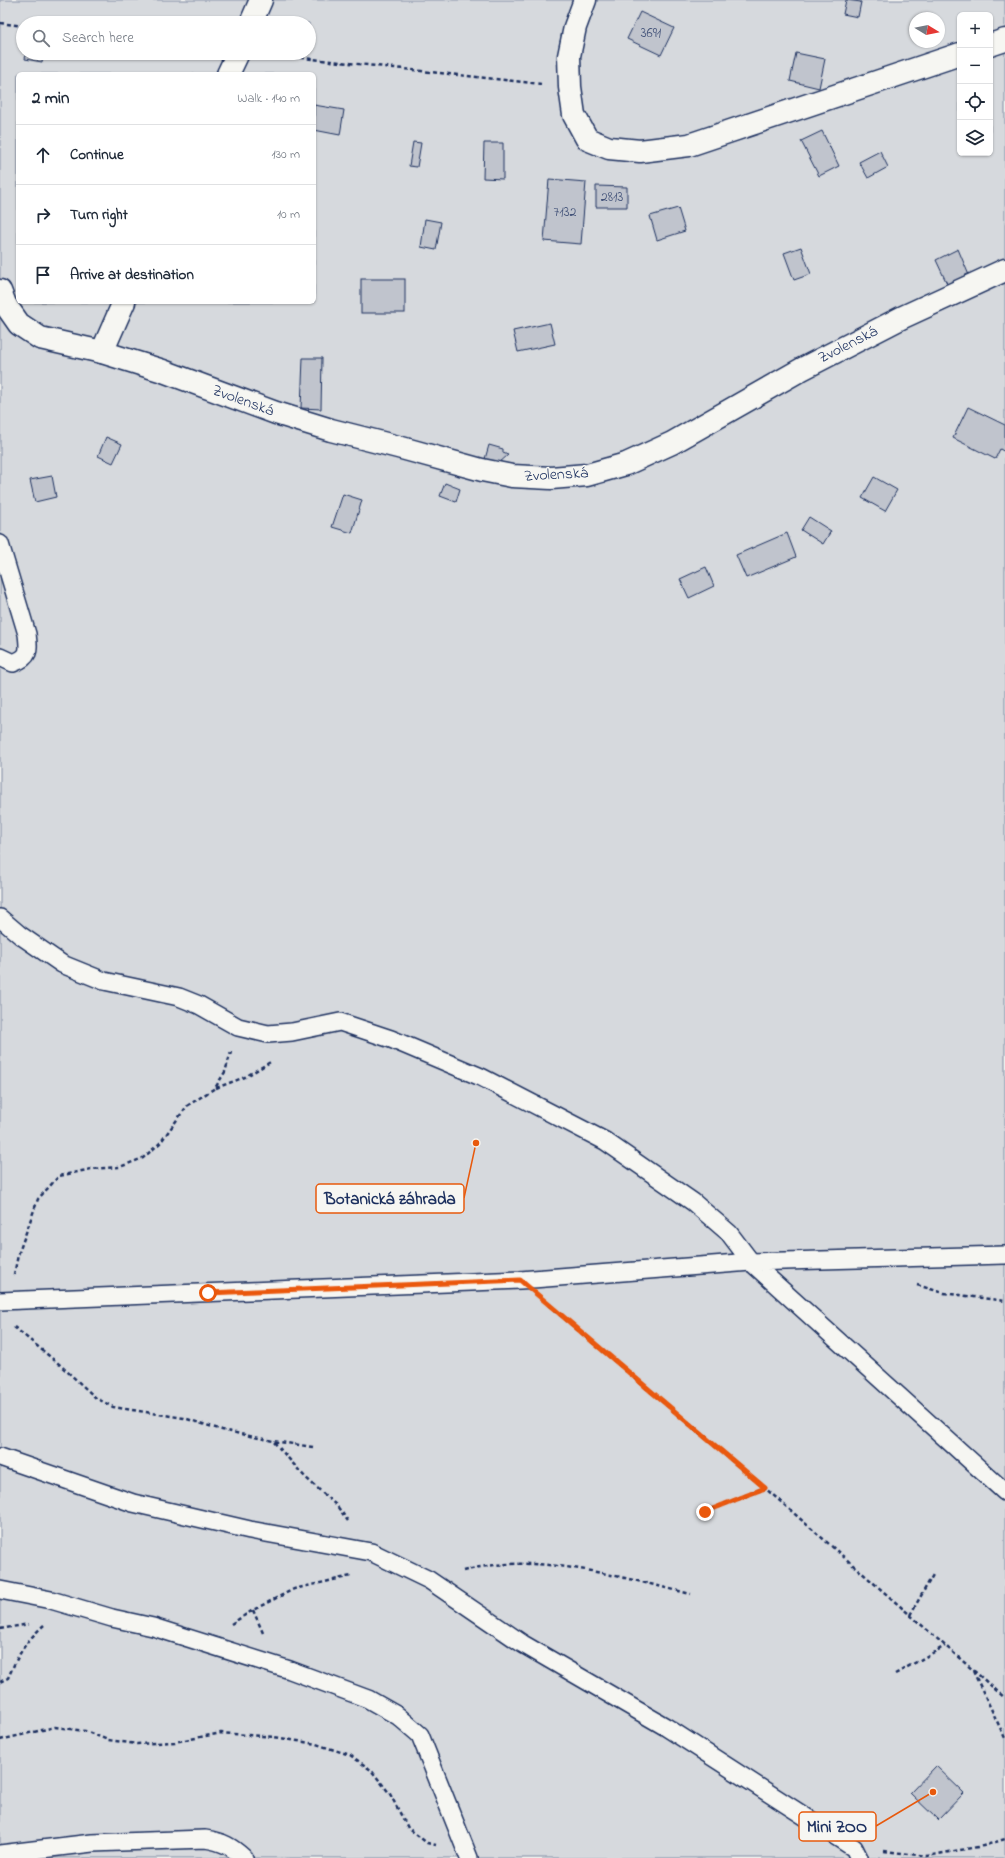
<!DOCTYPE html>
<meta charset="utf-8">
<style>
:root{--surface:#fff;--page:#f2f2f3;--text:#1f2937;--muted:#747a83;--line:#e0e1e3}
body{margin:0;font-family:"Indie Flower",sans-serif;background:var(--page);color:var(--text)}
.controls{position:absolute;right:12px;top:12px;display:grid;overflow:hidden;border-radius:6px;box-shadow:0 1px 3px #0004}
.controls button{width:36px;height:36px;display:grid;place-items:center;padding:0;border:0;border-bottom:1px solid var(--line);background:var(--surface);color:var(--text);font:20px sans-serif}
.compass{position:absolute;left:909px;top:12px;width:36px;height:36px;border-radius:50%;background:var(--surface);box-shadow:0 1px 3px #0004;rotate:100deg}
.stop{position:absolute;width:12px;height:12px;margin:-9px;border:3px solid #ea580c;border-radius:50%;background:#fff}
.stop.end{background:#ea580c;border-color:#fff;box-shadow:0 1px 4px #0008}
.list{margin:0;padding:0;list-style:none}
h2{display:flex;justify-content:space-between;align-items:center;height:52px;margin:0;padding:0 16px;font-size:17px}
h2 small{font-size:13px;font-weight:400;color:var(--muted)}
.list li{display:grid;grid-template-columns:26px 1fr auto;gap:12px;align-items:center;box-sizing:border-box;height:60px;padding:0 16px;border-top:1px solid var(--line)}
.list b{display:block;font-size:15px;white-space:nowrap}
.list em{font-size:13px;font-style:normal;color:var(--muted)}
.icon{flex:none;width:22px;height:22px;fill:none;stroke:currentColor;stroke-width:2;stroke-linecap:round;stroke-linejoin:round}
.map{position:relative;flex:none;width:1005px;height:1858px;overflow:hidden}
.search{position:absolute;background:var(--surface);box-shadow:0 1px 3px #0004;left:16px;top:16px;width:300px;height:44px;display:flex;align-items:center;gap:10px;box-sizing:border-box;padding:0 14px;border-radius:22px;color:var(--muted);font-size:15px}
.panel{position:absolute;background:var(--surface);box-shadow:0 1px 3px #0004;left:16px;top:72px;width:300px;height:232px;border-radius:6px}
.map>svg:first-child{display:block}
.green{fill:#d6d9dd;stroke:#78849e;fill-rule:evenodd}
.building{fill:#c0c4cd;stroke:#1b2f5e}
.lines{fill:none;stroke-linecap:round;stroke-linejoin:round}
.lane-casing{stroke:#1b2f5e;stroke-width:20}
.street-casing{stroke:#1b2f5e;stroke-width:25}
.path{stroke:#1b2f5e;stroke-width:2.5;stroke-dasharray:4 3;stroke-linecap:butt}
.lane{stroke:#f6f6f2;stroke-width:17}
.street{stroke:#f6f6f2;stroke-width:22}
.route{stroke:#ea580c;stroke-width:5}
.labels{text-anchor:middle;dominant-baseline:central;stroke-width:3;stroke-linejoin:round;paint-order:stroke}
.number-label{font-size:14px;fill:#44547a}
.street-label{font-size:16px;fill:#1b2f5e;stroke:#f6f6f2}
.leader{fill:none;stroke:#e8590c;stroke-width:1.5}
.callout-dot{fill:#e8590c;stroke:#f6f6f2;stroke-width:1.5}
.callout{fill:#f6f6f2;stroke:#e8590c;stroke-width:1.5}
.callout-label{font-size:17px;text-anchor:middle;font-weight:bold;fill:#1b2f5e}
</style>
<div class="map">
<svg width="1005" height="1858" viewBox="0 0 1005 1858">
<rect width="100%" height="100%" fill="#f6f6f2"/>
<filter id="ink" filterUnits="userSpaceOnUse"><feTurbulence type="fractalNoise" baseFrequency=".025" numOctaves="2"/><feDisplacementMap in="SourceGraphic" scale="8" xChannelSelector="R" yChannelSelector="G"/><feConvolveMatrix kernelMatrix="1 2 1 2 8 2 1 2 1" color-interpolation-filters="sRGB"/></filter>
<g filter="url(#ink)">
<path class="green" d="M0,0H1005V1858H0ZM960,15H990V153H960ZM915,18H939V42H915ZM23,23H309V53H23ZM18,74H314V302H18Z"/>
<g class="building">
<polygon points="846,0 861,2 858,17 843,14"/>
<polygon points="640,12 674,28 661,55 627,39"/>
<polygon points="26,53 43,53 42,62 25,59"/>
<polygon points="796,53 825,59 819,88 790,81"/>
<polygon points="314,105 344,110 340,135 314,130"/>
<polygon points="822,131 839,166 819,176 801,141"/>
<polygon points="413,142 421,143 417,167 409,166"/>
<polygon points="484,143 503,143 503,179 483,178"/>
<polygon points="880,151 888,167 868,178 859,162"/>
<polygon points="549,179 586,182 581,244 544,241"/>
<polygon points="596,186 627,187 627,207 596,207"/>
<polygon points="678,208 685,231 657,240 650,216"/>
<polygon points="425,219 441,222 436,250 421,247"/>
<polygon points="801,247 811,274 794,280 784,253"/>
<polygon points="958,249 971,280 950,290 936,260"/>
<rect x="361" y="279" width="44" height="34"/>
<polygon points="550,323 555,344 518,352 513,331"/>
<polygon points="303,358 322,358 321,409 301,408"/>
<polygon points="968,407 1005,425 1005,452 1000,449 995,459 953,438"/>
<polygon points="106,437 122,444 113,463 98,456"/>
<polygon points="489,445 503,449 503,453 508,455 499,463 485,459"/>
<polygon points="52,476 56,497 35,502 30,480"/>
<polygon points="874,477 897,490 885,511 862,498"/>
<polygon points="445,483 460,489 456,502 440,496"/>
<polygon points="343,494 362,500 352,533 332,527"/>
<polygon points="809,517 831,531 823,544 801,530"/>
<polygon points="787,533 796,557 746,578 736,555"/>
<polygon points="706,567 714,586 689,598 680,579"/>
<polygon points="936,1766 964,1793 938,1820 910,1793"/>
</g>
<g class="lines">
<g class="lane-casing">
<g id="lane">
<path d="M0,544L27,634C29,651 30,657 13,663L0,657"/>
<polyline points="0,918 20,935 62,964 104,981 179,997 199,1005 238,1027 268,1034 292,1032 340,1022 391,1039 481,1077 605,1141 693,1202 729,1233 751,1262 520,1280 0,1301"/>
<polyline points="1005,1255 751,1262 1005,1492"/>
<polyline points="0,1457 133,1503 250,1530 371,1552 429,1580 523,1644 666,1727 854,1848 859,1858"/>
<polyline points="0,1590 51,1600 112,1618 153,1627 290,1670 368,1699 398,1716 420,1735 469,1858"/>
<path d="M0,1854L92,1843L205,1839C223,1842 231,1846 244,1858"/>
</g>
</g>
<g class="street-casing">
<g id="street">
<polyline points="585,0 575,27 569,56 570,87 574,115 587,139 609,148 640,151 689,145 960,54"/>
<polyline points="251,23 261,0"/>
<polyline points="990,45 1005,40"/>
<polyline points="228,74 238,53"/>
<polyline points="0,291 5,304 19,324 40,338 102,352 163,371 276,413 331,430 398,447 482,470 512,476 551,478 587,475 626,464 672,443 802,369 903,317 1005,270"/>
<polyline points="102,352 124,302"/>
</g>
</g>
<g class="path">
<polyline points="0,23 23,26"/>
<polyline points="266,54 541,84"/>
<polyline points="216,1088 245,1077 272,1061"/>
<polyline points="14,1275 18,1255 38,1199 59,1176 91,1169 120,1167 143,1158 160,1143 187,1106 215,1088 225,1072 231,1052"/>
<polyline points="917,1285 944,1293 1005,1301"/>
<polyline points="549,1305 765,1488 1005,1698"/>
<polyline points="14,1327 59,1364 96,1398 113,1407 184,1418 222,1430 273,1441"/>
<polyline points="313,1447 273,1441 305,1477 337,1506 348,1521"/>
<polyline points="705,1512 765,1488"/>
<path d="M463,1571C536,1551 619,1577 691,1594"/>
<polyline points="253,1610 263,1633"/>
<polyline points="910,1615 934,1573"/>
<polyline points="231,1624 253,1610 294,1589 351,1576"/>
<polyline points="0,1629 29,1624"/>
<polyline points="973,1671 1005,1738"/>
<polyline points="895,1674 945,1646"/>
<path d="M0,1682L8,1678C18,1655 25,1642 44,1625"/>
<polyline points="0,1740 55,1727 85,1731 108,1740 137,1744 175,1742 221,1733 274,1737 316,1744 350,1755 371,1770 390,1794 408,1828 427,1843 436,1845"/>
<polyline points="884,1851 927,1856 983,1846 1005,1839"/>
</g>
<use href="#lane" class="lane"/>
<use href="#street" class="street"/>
</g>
</g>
<g class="lines" filter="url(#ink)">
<polyline class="route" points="208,1293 520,1280 765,1488 705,1512"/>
</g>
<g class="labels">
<g class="number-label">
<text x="651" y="33">3691</text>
<text x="612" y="197">2813</text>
<text x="565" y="212">7132</text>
</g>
<g class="street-label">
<text transform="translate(848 345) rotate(-27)">Zvolenská</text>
<text transform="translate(243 401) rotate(20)">Zvolenská</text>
<text transform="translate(556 475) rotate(-3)">Zvolenská</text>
</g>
</g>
<path class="leader" d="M476 1143L464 1198M933 1792L876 1826"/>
<g class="callout-dot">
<circle cx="476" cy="1143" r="4"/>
<circle cx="933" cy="1792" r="4"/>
</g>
<g class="callout">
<rect x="316" y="1184" width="148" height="29" rx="4"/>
<rect x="799" y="1812" width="77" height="29" rx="4"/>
</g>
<g class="callout-label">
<text x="390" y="1204">Botanická záhrada</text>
<text x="837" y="1832">Mini ZOO</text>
</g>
</svg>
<div class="controls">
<button>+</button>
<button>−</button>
<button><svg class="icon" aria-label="locate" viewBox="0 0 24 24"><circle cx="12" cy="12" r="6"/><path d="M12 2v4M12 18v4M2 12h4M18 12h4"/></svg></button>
<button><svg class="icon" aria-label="layers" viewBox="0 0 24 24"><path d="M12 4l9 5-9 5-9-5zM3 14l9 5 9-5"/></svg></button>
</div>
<svg class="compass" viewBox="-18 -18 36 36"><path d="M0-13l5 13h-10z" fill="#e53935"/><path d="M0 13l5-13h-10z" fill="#747a83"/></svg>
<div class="stop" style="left:208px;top:1293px"></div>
<div class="stop end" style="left:705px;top:1512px"></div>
<div class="search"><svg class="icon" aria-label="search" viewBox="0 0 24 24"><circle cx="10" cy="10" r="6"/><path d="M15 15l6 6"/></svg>Search here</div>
<section class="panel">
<h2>2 min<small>Walk · 140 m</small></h2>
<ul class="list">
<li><svg class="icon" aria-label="ahead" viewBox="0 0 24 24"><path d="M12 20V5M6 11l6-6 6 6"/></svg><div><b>Continue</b></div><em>130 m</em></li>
<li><svg class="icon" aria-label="right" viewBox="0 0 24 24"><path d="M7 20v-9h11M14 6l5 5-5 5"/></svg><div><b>Turn right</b></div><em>10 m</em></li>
<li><svg class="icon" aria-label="arrive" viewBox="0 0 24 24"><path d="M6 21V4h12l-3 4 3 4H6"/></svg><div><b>Arrive at destination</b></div></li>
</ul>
</section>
</div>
